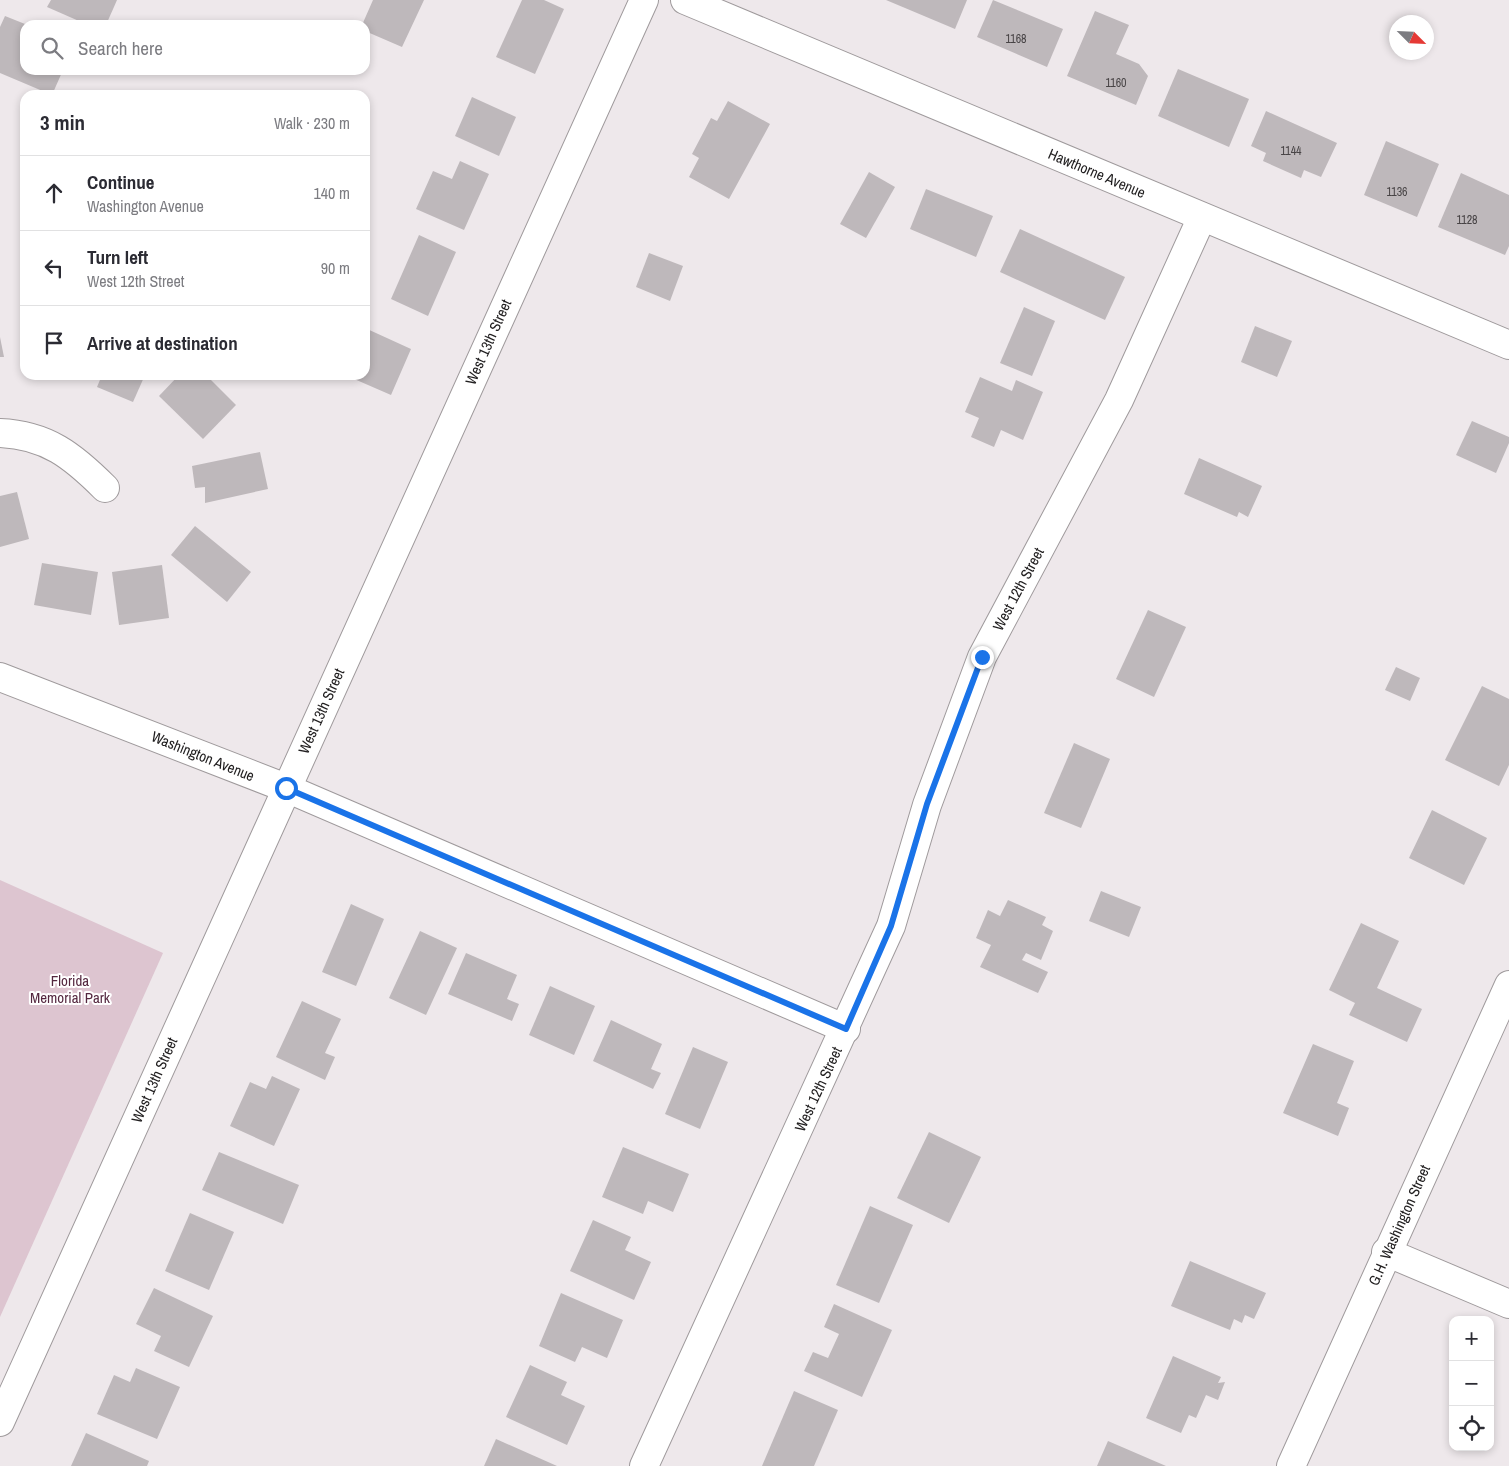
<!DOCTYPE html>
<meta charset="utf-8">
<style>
:root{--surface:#fff;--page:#f7f7f7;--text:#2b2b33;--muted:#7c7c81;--line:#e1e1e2}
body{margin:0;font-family:"Archivo Narrow",sans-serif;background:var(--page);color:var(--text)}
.controls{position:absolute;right:15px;bottom:15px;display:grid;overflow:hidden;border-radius:10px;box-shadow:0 2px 8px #0003}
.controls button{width:45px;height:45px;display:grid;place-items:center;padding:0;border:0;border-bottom:1px solid var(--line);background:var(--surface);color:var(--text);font:25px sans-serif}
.compass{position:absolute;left:1389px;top:15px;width:45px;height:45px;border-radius:50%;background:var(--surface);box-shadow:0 2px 8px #0003;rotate:114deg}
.stop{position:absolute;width:15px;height:15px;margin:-11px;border:4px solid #1a73e8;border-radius:50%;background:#fff}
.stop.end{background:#1a73e8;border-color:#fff;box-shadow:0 1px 5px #0008}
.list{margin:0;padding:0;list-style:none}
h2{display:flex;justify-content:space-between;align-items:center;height:65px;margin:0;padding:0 20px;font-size:21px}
h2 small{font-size:16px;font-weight:400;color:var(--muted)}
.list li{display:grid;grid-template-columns:32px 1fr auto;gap:15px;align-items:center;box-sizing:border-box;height:75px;padding:0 20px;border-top:1px solid var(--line)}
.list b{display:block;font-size:19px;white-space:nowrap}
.list p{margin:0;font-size:16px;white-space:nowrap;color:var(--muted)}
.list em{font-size:16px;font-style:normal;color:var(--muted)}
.icon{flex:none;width:28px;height:28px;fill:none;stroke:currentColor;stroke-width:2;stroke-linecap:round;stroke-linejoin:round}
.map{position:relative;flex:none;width:1509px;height:1466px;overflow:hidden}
.search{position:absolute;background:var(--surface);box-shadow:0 2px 8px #0003;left:20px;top:20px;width:350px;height:55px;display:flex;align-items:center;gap:12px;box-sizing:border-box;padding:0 18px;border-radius:15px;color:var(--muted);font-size:19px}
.panel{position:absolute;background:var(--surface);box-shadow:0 2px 8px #0003;left:20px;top:90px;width:350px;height:290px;border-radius:15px}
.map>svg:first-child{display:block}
.green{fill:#ddc5d0}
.building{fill:#beb8bb}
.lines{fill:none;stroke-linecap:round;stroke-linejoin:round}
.minor-casing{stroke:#9f9a9c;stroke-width:30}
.minor{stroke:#fff;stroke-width:28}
.route{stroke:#1a73e8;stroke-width:6}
.labels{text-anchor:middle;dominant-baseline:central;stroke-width:4;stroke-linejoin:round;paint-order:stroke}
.number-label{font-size:12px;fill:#484446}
.street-label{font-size:15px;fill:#201e1f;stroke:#fff}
.park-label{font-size:15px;fill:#54273f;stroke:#fff}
</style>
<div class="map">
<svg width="1509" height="1466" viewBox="0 0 1509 1466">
<rect width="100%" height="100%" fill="#eee8eb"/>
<polygon class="green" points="0,880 163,953 0,1317"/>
<g class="building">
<polygon points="51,0 117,0 106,25 88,25 47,7"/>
<polygon points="373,0 424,0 402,47 365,31 365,25 362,25"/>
<polygon points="522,0 544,0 564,9 535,74 496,57"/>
<polygon points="886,0 967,0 955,29"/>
<polygon points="993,0 1063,29 1047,67 977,37"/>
<polygon points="1095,11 1129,25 1116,54 1139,64 1148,76 1136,105 1067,76"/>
<polygon points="5,16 25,24 25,70 63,70 52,95 0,73 0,27"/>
<polygon points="1178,69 1249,99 1229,147 1158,116"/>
<polygon points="472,97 516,117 499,156 455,136"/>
<polygon points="728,101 770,124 729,199 689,177 699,158 692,154 711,118 717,121"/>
<polygon points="1266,111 1337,143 1321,177 1304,170 1301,178 1263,161 1266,153 1251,146"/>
<polygon points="1386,141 1439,164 1417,217 1364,195"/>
<polygon points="460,161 489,174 464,230 416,209 433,171 452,179"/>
<polygon points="869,172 895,187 866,238 840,224"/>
<polygon points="1461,173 1509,195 1509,246 1505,255 1438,227"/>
<polygon points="926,189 993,216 976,257 910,229"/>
<polygon points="1020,229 1125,277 1105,320 1000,272"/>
<polygon points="419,235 456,252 428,316 391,299"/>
<polygon points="649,253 683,266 670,301 636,287"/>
<polygon points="1024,307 1055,321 1032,376 1000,363"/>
<polygon points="1255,326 1292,341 1277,377 1241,362"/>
<polygon points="365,328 411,349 391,395 345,375 365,375"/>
<polygon points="0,337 4,357 0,357"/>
<polygon points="102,375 145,375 133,402 97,387"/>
<polygon points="179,375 206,375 236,405 203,439 159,396"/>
<polygon points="980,377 1012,391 1016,380 1043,392 1023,440 1001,430 994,447 971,437 979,418 965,412"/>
<polygon points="1472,421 1509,437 1509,443 1496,473 1456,455"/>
<polygon points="260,452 268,489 205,503 205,487 195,488 192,466"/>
<polygon points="1199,458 1262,486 1248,517 1239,512 1237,517 1184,494"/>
<polygon points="17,492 29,539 0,547 0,496"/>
<polygon points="195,526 251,572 227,602 171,555"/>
<polygon points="42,563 98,572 91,615 34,605"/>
<polygon points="162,565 169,618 119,625 112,572"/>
<polygon points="1148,610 1186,627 1154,697 1116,679"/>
<polygon points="1396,667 1420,678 1410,701 1385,690"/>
<polygon points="1482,686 1509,699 1509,765 1499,786 1445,760"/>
<polygon points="1074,743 1110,759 1081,828 1044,813"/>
<polygon points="1432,810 1487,838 1464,885 1409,858"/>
<polygon points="1101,891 1141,907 1129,937 1089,921"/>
<polygon points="1008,900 1046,917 1042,925 1053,931 1041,960 1026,953 1022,960 1048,972 1038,993 980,967 991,945 976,938 988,910 1000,916"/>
<polygon points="351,904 384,919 356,986 322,972"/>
<polygon points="1361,923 1399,941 1377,988 1422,1009 1407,1042 1349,1015 1355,1003 1329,990"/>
<polygon points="420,931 457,948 426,1015 389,998"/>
<polygon points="466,953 517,975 507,999 519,1004 512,1021 448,994"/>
<polygon points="550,986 595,1006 574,1055 529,1035"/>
<polygon points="302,1001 341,1019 325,1053 335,1057 325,1080 276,1057"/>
<polygon points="611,1020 662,1044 651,1069 661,1073 653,1089 593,1061"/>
<polygon points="1313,1044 1354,1061 1337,1103 1349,1108 1338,1136 1283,1113"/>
<polygon points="693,1047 728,1062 700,1129 665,1114"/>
<polygon points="272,1076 300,1089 274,1146 230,1126 250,1082 266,1089"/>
<polygon points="929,1132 981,1157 949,1223 897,1198"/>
<polygon points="623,1147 689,1174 673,1212 648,1201 643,1214 602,1197"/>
<polygon points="219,1152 299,1185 283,1224 202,1190"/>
<polygon points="870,1206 913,1225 879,1303 836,1285"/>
<polygon points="190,1213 234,1232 209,1290 165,1271"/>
<polygon points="593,1220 631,1237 625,1250 651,1262 634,1300 570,1271"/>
<polygon points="1190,1261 1266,1293 1254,1319 1245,1315 1242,1323 1234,1319 1230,1330 1171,1306"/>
<polygon points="154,1288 213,1316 189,1367 154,1351 161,1336 136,1324"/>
<polygon points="561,1293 623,1320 607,1358 582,1347 575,1362 539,1346"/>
<polygon points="834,1304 892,1330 862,1397 804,1371 813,1352 828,1358 839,1334 824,1327"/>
<polygon points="1173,1356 1221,1377 1218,1383 1225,1382 1218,1400 1206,1395 1196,1418 1189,1415 1181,1433 1146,1418"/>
<polygon points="530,1365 567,1382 561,1395 585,1406 567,1445 506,1417"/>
<polygon points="136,1368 180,1387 157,1439 97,1414 114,1375 130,1382"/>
<polygon points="794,1391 838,1410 814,1466 762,1466"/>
<polygon points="86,1433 149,1461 147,1466 71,1466"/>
<polygon points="496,1439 557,1466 484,1466"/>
<polygon points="1108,1441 1166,1466 1097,1466"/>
</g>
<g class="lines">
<g class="minor-casing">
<g id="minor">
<polyline points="685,0 1509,345"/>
<path d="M0,433C47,435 73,456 105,488"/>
<polyline points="0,677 286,788 846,1029"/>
<polyline points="1386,1252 1509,1304"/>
<polyline points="0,1422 644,0"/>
<polyline points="644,1466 891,926 927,805 982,657 1119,400 1202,217"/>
<polyline points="1291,1466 1509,985"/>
</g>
</g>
<use href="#minor" class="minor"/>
</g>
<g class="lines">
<polyline class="route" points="286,788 846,1029 891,926 927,804 982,657"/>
</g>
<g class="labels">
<g class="number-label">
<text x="1016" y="39">1168</text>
<text x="1116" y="83">1160</text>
<text x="1291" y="151">1144</text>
<text x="1397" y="192">1136</text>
<text x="1467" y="220">1128</text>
</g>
<g class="street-label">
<text transform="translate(1097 173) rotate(23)">Hawthorne Avenue</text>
<text transform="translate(488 342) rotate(-66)">West 13th Street</text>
<text transform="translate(1018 589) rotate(-62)">West 12th Street</text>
<text transform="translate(321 711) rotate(-66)">West 13th Street</text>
<text transform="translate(203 756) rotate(22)">Washington Avenue</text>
<text transform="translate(154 1080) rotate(-66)">West 13th Street</text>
<text transform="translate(818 1089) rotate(-65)">West 12th Street</text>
<text transform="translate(1399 1225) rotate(-66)">G.H. Washington Street</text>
</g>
<g class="park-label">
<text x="70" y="980">Florida<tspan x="70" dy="17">Memorial Park</tspan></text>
</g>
</g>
</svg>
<div class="controls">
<button>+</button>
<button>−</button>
<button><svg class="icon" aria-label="locate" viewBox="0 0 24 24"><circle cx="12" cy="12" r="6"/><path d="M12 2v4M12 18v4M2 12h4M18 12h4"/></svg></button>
</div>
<svg class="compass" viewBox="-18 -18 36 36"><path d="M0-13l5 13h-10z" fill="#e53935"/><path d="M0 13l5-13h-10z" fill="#7c7c81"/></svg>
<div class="stop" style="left:286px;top:788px"></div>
<div class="stop end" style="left:982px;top:657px"></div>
<div class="search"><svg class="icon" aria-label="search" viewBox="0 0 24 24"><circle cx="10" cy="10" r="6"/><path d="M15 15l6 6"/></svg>Search here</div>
<section class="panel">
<h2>3 min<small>Walk · 230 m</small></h2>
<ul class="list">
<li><svg class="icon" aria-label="ahead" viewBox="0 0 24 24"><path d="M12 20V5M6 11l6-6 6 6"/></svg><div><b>Continue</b><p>Washington Avenue</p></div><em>140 m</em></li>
<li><svg class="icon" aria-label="left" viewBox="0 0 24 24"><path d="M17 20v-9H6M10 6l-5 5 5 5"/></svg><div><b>Turn left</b><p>West 12th Street</p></div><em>90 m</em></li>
<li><svg class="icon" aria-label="arrive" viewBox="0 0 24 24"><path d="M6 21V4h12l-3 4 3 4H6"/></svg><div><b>Arrive at destination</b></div></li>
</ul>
</section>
</div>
